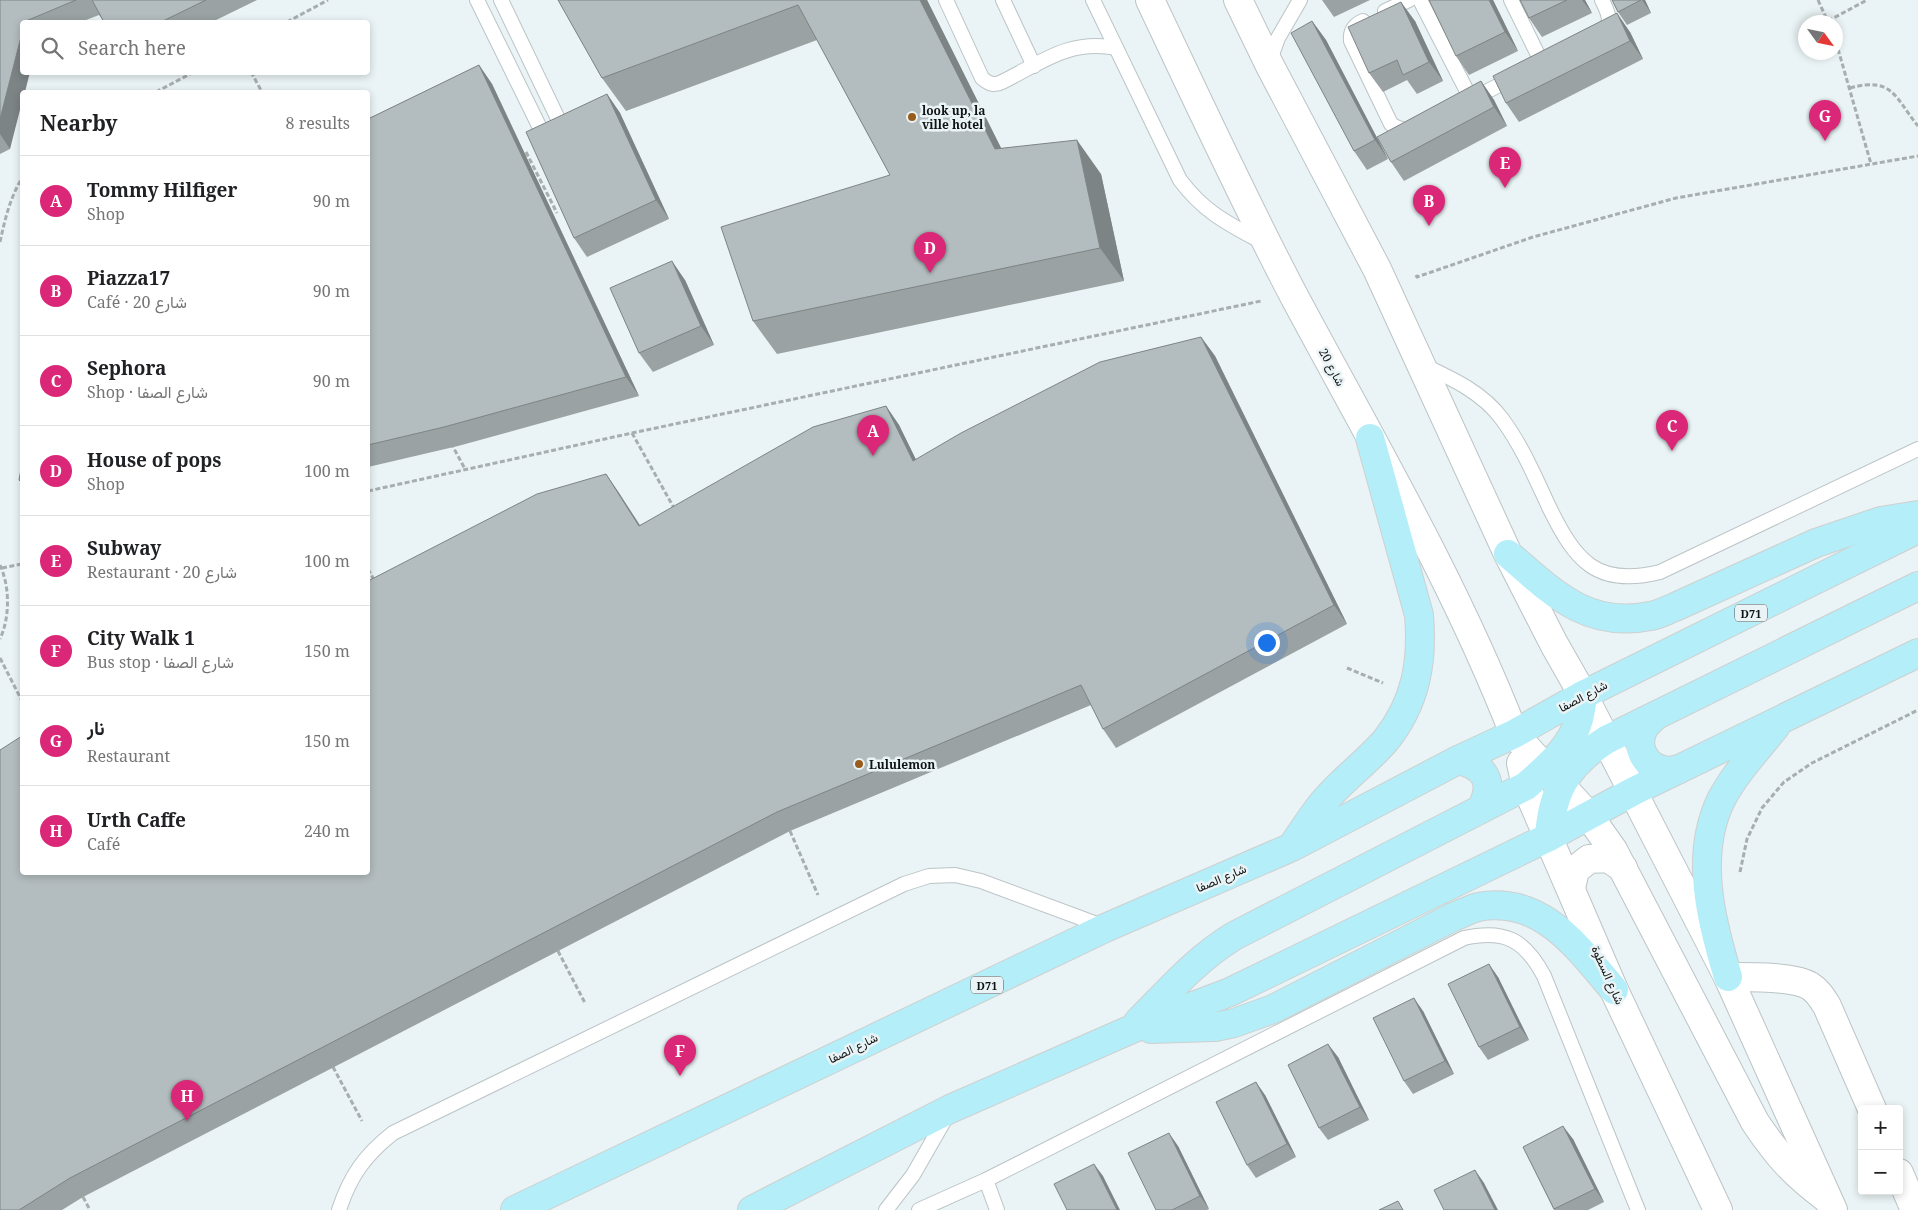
<!DOCTYPE html>
<meta charset="utf-8">
<style>
:root{--surface:#fff;--page:#f2f2f2;--text:#202124;--muted:#757577;--line:#e0e0e0;--accent:#db2777}
body{margin:0;font-family:"Noto Serif",Vazirmatn,serif;background:var(--page);color:var(--text)}
.controls{position:absolute;right:15px;bottom:15px;display:grid;overflow:hidden;border-radius:5px;box-shadow:0 2px 8px #0003}
.controls button{width:45px;height:45px;display:grid;place-items:center;padding:0;border:0;border-bottom:1px solid var(--line);background:var(--surface);color:var(--text);font:25px sans-serif}
.compass{position:absolute;left:1798px;top:15px;width:45px;height:45px;border-radius:50%;background:var(--surface);box-shadow:0 2px 8px #0003;rotate:123deg}
.you{position:absolute;left:1266px;top:642px;width:18px;height:18px;margin:-12px;border:4px solid #fff;border-radius:50%;background:#1a73e8;box-shadow:0 0 0 8px #1a73e833}
.badge{display:grid;place-items:center;width:32px;height:32px;border-radius:50%;background:var(--accent);color:#fff;font-size:16px;font-weight:700}
.pin{position:absolute;translate:-50% -41px;filter:drop-shadow(0 1px 2px #0008)}
.pin::after{content:'';position:absolute;top:26px;width:18px;height:15px;background:inherit;clip-path:polygon(0 0,100% 0,50% 100%)}
.list{margin:0;padding:0;list-style:none}
h2{display:flex;justify-content:space-between;align-items:center;height:65px;margin:0;padding:0 20px;font-size:21px}
h2 small{font-size:16px;font-weight:400;color:var(--muted)}
.list li{display:grid;grid-template-columns:32px 1fr auto;gap:15px;align-items:center;box-sizing:border-box;height:90px;padding:0 20px;border-top:1px solid var(--line)}
.list b{display:block;font-size:19px;white-space:nowrap}
.list p{margin:0;font-size:16px;white-space:nowrap;color:var(--muted)}
.list em{font-size:16px;font-style:normal;color:var(--muted)}
.icon{flex:none;width:28px;height:28px;fill:none;stroke:currentColor;stroke-width:2;stroke-linecap:round;stroke-linejoin:round}
.map{position:relative;flex:none;width:1918px;height:1210px;overflow:hidden}
.search{position:absolute;background:var(--surface);box-shadow:0 2px 8px #0003;left:20px;top:20px;width:350px;height:55px;display:flex;align-items:center;gap:12px;box-sizing:border-box;padding:0 18px;border-radius:5px;color:var(--muted);font-size:19px}
.panel{position:absolute;background:var(--surface);box-shadow:0 2px 8px #0003;left:20px;top:90px;width:350px;height:785px;border-radius:5px}
.map>svg:first-child{display:block}
.lines{fill:none;stroke-linecap:round;stroke-linejoin:round}
.service-casing{stroke:#bbc4c6;stroke-width:16}
.minor-casing{stroke:#bbc4c6;stroke-width:30}
.tertiary-casing{stroke:#bbc4c6;stroke-width:30}
.secondary-casing{stroke:#bbc4c6;stroke-width:30}
.primary-casing{stroke:#cfd0d0;stroke-width:30}
.path{stroke:#a7aeaf;stroke-width:3;stroke-dasharray:5 2.5;stroke-linecap:butt}
.service{stroke:#fff;stroke-width:14}
.minor{stroke:#fff;stroke-width:28}
.tertiary{stroke:#fff;stroke-width:28}
.secondary{stroke:#fff;stroke-width:28}
.primary{stroke:#b3eef9;stroke-width:28}
.wall{fill:#9aa2a3}
.shaded-wall{fill:#7d8485}
.building{fill:#b3bcbe;stroke:#7d8485}
.poi-dot{fill:#985d1d;stroke:#eaf3f5;stroke-width:2}
.labels{text-anchor:middle;dominant-baseline:central;stroke-width:5;stroke-linejoin:round;paint-order:stroke}
.shield{fill:#eaf3f5;stroke:#515657;stroke-width:1}
.shield-label{font-size:11px;font-weight:bold;fill:#101313}
.poi-label{font-size:12px;font-weight:bold;fill:#101313;stroke:#eaf3f5;text-anchor:start}
.street-label{font-size:12px;fill:#101313;stroke:#eaf3f5}
</style>
<div class="map">
<svg width="1918" height="1210" viewBox="0 0 1918 1210">
<rect width="100%" height="100%" fill="#eaf3f5"/>
<g class="lines">
<g class="service-casing">
<g id="service">
<polyline points="477,0 543,134"/>
<polyline points="501,0 561,125"/>
<path d="M946,0L982,78C989,84 994,86 1002,82C1042,62 1070,39 1116,48"/>
<polyline points="1003,0 1034,66"/>
<path d="M1093,0L1180,180C1204,212 1227,223 1262,242"/>
<polyline points="1420,0 1471,99"/>
<polyline points="1511,0 1542,63"/>
<path d="M1602,0C1607,11 1614,22 1603,32"/>
<polyline points="1385,11 1409,0"/>
<path d="M1363,21C1354,25 1350,31 1351,41L1391,124C1398,129 1404,131 1412,129"/>
<polyline points="1269,63 1278,38 1300,0"/>
<polyline points="1472,99 1513,78"/>
<path d="M1425,366C1453,379 1483,393 1502,419C1522,446 1535,477 1549,507C1575,560 1596,588 1660,572L1918,449"/>
<polyline points="986,1180 997,1210"/>
<path d="M339,1210C350,1176 365,1155 393,1133L904,884L929,876L955,875L981,881L1105,927"/>
<polyline points="886,1210 913,1175 948,1114"/>
<path d="M919,1210L986,1180L1464,938C1505,929 1525,940 1544,976L1638,1210"/>
</g>
</g>
<g class="minor-casing">
<g id="minor">
<path d="M1728,977C1749,977 1792,976 1810,986C1818,991 1822,998 1827,1006L1872,1109"/>
<polyline points="1899,1173 1915,1210"/>
</g>
</g>
<g class="tertiary-casing">
<g id="tertiary">
<path d="M1150,0C1197,99 1243,199 1294,296C1371,440 1455,582 1514,734"/>
<polyline points="1238,0 1269,64 1377,269 1508,554 1554,644 1583,695"/>
</g>
</g>
<g class="secondary-casing">
<g id="secondary">
<polyline points="1583,695 1728,977 1833,1210"/>
<path d="M1514,734L1589,816L1613,850L1755,1122C1777,1155 1793,1173 1825,1197"/>
<polyline points="1521,763 1526,786 1614,990 1718,1210"/>
<polyline points="1571,888 1575,870 1589,859 1608,858 1623,868"/>
</g>
</g>
<g class="primary-casing">
<g id="primary">
<path d="M1508,554C1552,592 1587,629 1650,616C1658,615 1667,610 1675,607L1816,543L1881,521L1918,515"/>
<path d="M1653,718C1650,721 1645,725 1643,730C1635,747 1645,766 1663,770C1668,772 1674,770 1679,769"/>
<path d="M1458,760C1486,766 1495,783 1481,809"/>
<path d="M1549,837C1552,791 1567,765 1606,740L1918,586"/>
<path d="M1295,842C1306,827 1316,809 1329,796C1347,776 1369,760 1386,740C1416,702 1423,662 1419,615L1370,438"/>
<path d="M1728,977C1711,921 1694,856 1721,800C1735,773 1757,750 1776,726"/>
<path d="M1138,1022C1170,990 1195,960 1234,936L1526,786C1547,767 1572,747 1579,719C1581,711 1582,703 1583,695"/>
<path d="M1151,1029L1215,1027L1234,1023L1273,1009L1453,917C1461,914 1470,909 1478,907C1542,895 1578,948 1614,990"/>
<polyline points="515,1210 1105,928 1292,847 1458,760 1514,734 1583,695 1918,529"/>
<polyline points="752,1210 950,1109 1132,1029 1230,992 1549,837 1634,791 1918,653"/>
</g>
</g>
<g class="path">
<polyline points="1818,0 1828,22"/>
<polyline points="1828,21 1867,0"/>
<polyline points="287,22 328,0"/>
<polyline points="1836,42 1871,164"/>
<polyline points="251,72 262,92"/>
<path d="M1850,88C1893,76 1895,98 1918,126"/>
<polyline points="156,92 194,72"/>
<polyline points="526,152 557,213"/>
<path d="M0,242C5,219 10,198 22,178"/>
<polyline points="1416,275 1417,277 1533,237 1676,198 1918,156"/>
<polyline points="632,433 674,508"/>
<polyline points="451,443 465,469"/>
<polyline points="368,491 632,433 1261,301"/>
<path d="M0,565C10,587 10,617 0,639"/>
<polyline points="2,568 22,564"/>
<polyline points="368,569 374,580"/>
<polyline points="0,658 22,701"/>
<polyline points="1347,668 1383,683"/>
<polyline points="790,831 818,895"/>
<polyline points="1740,872 1747,839 1762,808 1784,782 1812,763 1918,710"/>
<polyline points="558,951 585,1003"/>
<polyline points="333,1067 362,1121"/>
<polyline points="83,1197 90,1210"/>
</g>
<use href="#service" class="service"/>
<use href="#minor" class="minor"/>
<use href="#tertiary" class="tertiary"/>
<use href="#secondary" class="secondary"/>
<use href="#primary" class="primary"/>
</g>
<g class="wall">
<polygon points="0,0 257,0 212,22 104,22 99,15 81,22 22,22 10,149 0,154"/>
<polygon points="558,0 927,0 1001,148 1101,174 1124,281 777,354 753,321 890,175 817,40 626,111 602,78"/>
<polygon points="1322,0 1370,0 1334,17"/>
<polygon points="1493,0 1518,51 1469,75 1456,56"/>
<polygon points="1520,0 1585,0 1592,13 1542,37 1529,18"/>
<polygon points="1612,0 1645,0 1651,13 1627,25 1618,12"/>
<polygon points="1312,21 1326,40 1388,159 1367,170 1354,151"/>
<polygon points="1415,21 1443,81 1417,94 1407,80 1383,92 1369,73"/>
<polygon points="1630,32 1643,59 1519,122 1506,103"/>
<polygon points="479,65 492,84 639,396 458,446 368,467 368,119"/>
<polygon points="1481,81 1494,100 1507,126 1404,181 1391,162"/>
<polygon points="607,94 620,113 669,219 587,257 574,238"/>
<polygon points="685,280 714,345 653,372 639,353"/>
<polygon points="1201,337 1215,356 1347,624 1116,748 1103,729 1091,705 790,831 83,1197 62,1210 0,1210 22,872 606,474 619,493 640,525 886,406 899,425 916,460"/>
<polygon points="1498,977 1529,1040 1488,1060 1479,1047"/>
<polygon points="1423,1011 1454,1074 1413,1094 1404,1081"/>
<polygon points="1338,1057 1369,1120 1328,1140 1319,1128"/>
<polygon points="1265,1095 1296,1157 1256,1178 1247,1165"/>
<polygon points="1573,1139 1604,1202 1588,1210 1554,1210 1523,1147"/>
<polygon points="1178,1146 1209,1209 1207,1210 1156,1210"/>
</g>
<g class="shaded-wall">
<polygon points="920,0 927,0 1018,182 995,149"/>
<polygon points="1489,0 1493,0 1518,51 1505,32"/>
<polygon points="1582,0 1585,0 1592,13"/>
<polygon points="1642,0 1645,0 1651,13"/>
<polygon points="1401,2 1415,21 1443,81 1429,62"/>
<polygon points="1617,13 1630,32 1643,59 1630,41"/>
<polygon points="1312,21 1326,40 1388,159 1375,140"/>
<polygon points="22,33 22,72 30,72 25,92 22,92 22,102 10,149 0,134 0,119"/>
<polygon points="479,65 492,84 639,396 626,377"/>
<polygon points="1481,81 1494,100 1507,126 1494,107"/>
<polygon points="607,94 620,113 669,219 656,200"/>
<polygon points="1077,140 1101,174 1124,281 1100,248"/>
<polygon points="672,261 685,280 714,345 701,326"/>
<polygon points="1201,337 1215,356 1347,624 1334,605"/>
<polygon points="886,406 899,425 926,480 913,461"/>
<polygon points="606,474 619,493 652,545 639,526"/>
<polygon points="1489,964 1498,977 1529,1040 1520,1027"/>
<polygon points="1414,998 1423,1011 1454,1074 1445,1061"/>
<polygon points="1328,1044 1338,1057 1369,1120 1360,1107"/>
<polygon points="1256,1082 1265,1095 1296,1157 1287,1144"/>
<polygon points="1563,1126 1573,1139 1604,1202 1595,1189"/>
<polygon points="1169,1133 1178,1146 1209,1209 1200,1196"/>
<polygon points="1094,1164 1103,1176 1120,1210 1117,1210"/>
<polygon points="1475,1170 1484,1183 1498,1210 1495,1210"/>
</g>
<g class="building">
<polygon points="0,0 76,0 26,21 25,22 22,22 22,33 0,119"/>
<polygon points="92,0 206,0 161,22 104,22"/>
<polygon points="558,0 920,0 995,149 1077,140 1100,248 753,321 721,227 890,175 798,5 602,78"/>
<polygon points="1429,0 1489,0 1505,32 1456,56"/>
<polygon points="1520,0 1567,0 1529,18"/>
<polygon points="1612,0 1641,0 1618,12"/>
<polygon points="1401,2 1429,62 1403,75 1397,60 1369,73 1348,27"/>
<polygon points="1617,13 1630,41 1506,103 1493,76"/>
<polygon points="1312,21 1375,140 1354,151 1291,33"/>
<polygon points="479,65 626,377 444,427 368,445 368,119"/>
<polygon points="1481,81 1494,107 1391,162 1377,137"/>
<polygon points="607,94 656,200 574,238 526,132"/>
<polygon points="672,261 701,326 639,353 610,288"/>
<polygon points="1201,337 1334,605 1103,729 1081,685 777,812 70,1178 19,1210 0,1210 0,750 22,736 22,872 368,872 368,581 537,494 606,474 639,526 813,427 886,406 913,461 961,433 1100,362"/>
<polygon points="22,464 22,483 19,480"/>
<polygon points="1489,964 1520,1027 1479,1047 1448,984"/>
<polygon points="1414,998 1445,1061 1404,1081 1373,1018"/>
<polygon points="1328,1044 1360,1107 1319,1128 1288,1065"/>
<polygon points="1256,1082 1287,1144 1247,1165 1216,1102"/>
<polygon points="1563,1126 1595,1189 1554,1209 1523,1147"/>
<polygon points="1169,1133 1200,1196 1172,1210 1156,1210 1128,1153"/>
<polygon points="1094,1164 1117,1210 1067,1210 1054,1184"/>
<polygon points="1475,1170 1495,1210 1444,1210 1434,1190"/>
<polygon points="1398,1201 1403,1210 1379,1210"/>
</g>
<g class="poi-dot">
<circle cx="912" cy="117" r="5"/>
<circle cx="859" cy="764" r="5"/>
</g>
<g class="labels">
<g class="shield">
<rect x="1735" y="604.5" width="32" height="17" rx="4"/>
<rect x="971" y="976.5" width="32" height="17" rx="4"/>
</g>
<g class="shield-label">
<text x="1751" y="613">D71</text>
<text x="987" y="985">D71</text>
</g>
<g class="poi-label">
<text x="922" y="110">look up, la<tspan x="922" dy="14">ville hotel</tspan></text>
<text x="869" y="764">Lululemon</text>
</g>
<g class="street-label">
<text transform="translate(1332 367) rotate(62)">شارع 20</text>
<text transform="translate(1583 696) rotate(-28)">شارع الصفا</text>
<text transform="translate(1221 878) rotate(-23)">شارع الصفا</text>
<text transform="translate(1608 975) rotate(66)">شارع السطوة</text>
<text transform="translate(853 1048) rotate(-26)">شارع الصفا</text>
</g>
</g>
</svg>
<div class="controls">
<button>+</button>
<button>−</button>
</div>
<svg class="compass" viewBox="-18 -18 36 36"><path d="M0-13l5 13h-10z" fill="#e53935"/><path d="M0 13l5-13h-10z" fill="#757577"/></svg>
<div class="you"></div>
<div class="pin badge" style="left:873px;top:456px">A</div>
<div class="pin badge" style="left:1429px;top:226px">B</div>
<div class="pin badge" style="left:1672px;top:451px">C</div>
<div class="pin badge" style="left:930px;top:273px">D</div>
<div class="pin badge" style="left:1505px;top:188px">E</div>
<div class="pin badge" style="left:680px;top:1076px">F</div>
<div class="pin badge" style="left:1825px;top:141px">G</div>
<div class="pin badge" style="left:187px;top:1121px">H</div>
<div class="search"><svg class="icon" aria-label="search" viewBox="0 0 24 24"><circle cx="10" cy="10" r="6"/><path d="M15 15l6 6"/></svg>Search here</div>
<section class="panel">
<h2>Nearby<small>8 results</small></h2>
<ul class="list">
<li><span class="badge">A</span><div><b>Tommy Hilfiger</b><p>Shop</p></div><em>90 m</em></li>
<li><span class="badge">B</span><div><b>Piazza17</b><p>Café · شارع 20</p></div><em>90 m</em></li>
<li><span class="badge">C</span><div><b>Sephora</b><p>Shop · شارع الصفا</p></div><em>90 m</em></li>
<li><span class="badge">D</span><div><b>House of pops</b><p>Shop</p></div><em>100 m</em></li>
<li><span class="badge">E</span><div><b>Subway</b><p>Restaurant · شارع 20</p></div><em>100 m</em></li>
<li><span class="badge">F</span><div><b>City Walk 1</b><p>Bus stop · شارع الصفا</p></div><em>150 m</em></li>
<li><span class="badge">G</span><div><b>نار</b><p>Restaurant</p></div><em>150 m</em></li>
<li><span class="badge">H</span><div><b>Urth Caffe</b><p>Café</p></div><em>240 m</em></li>
</ul>
</section>
</div>
